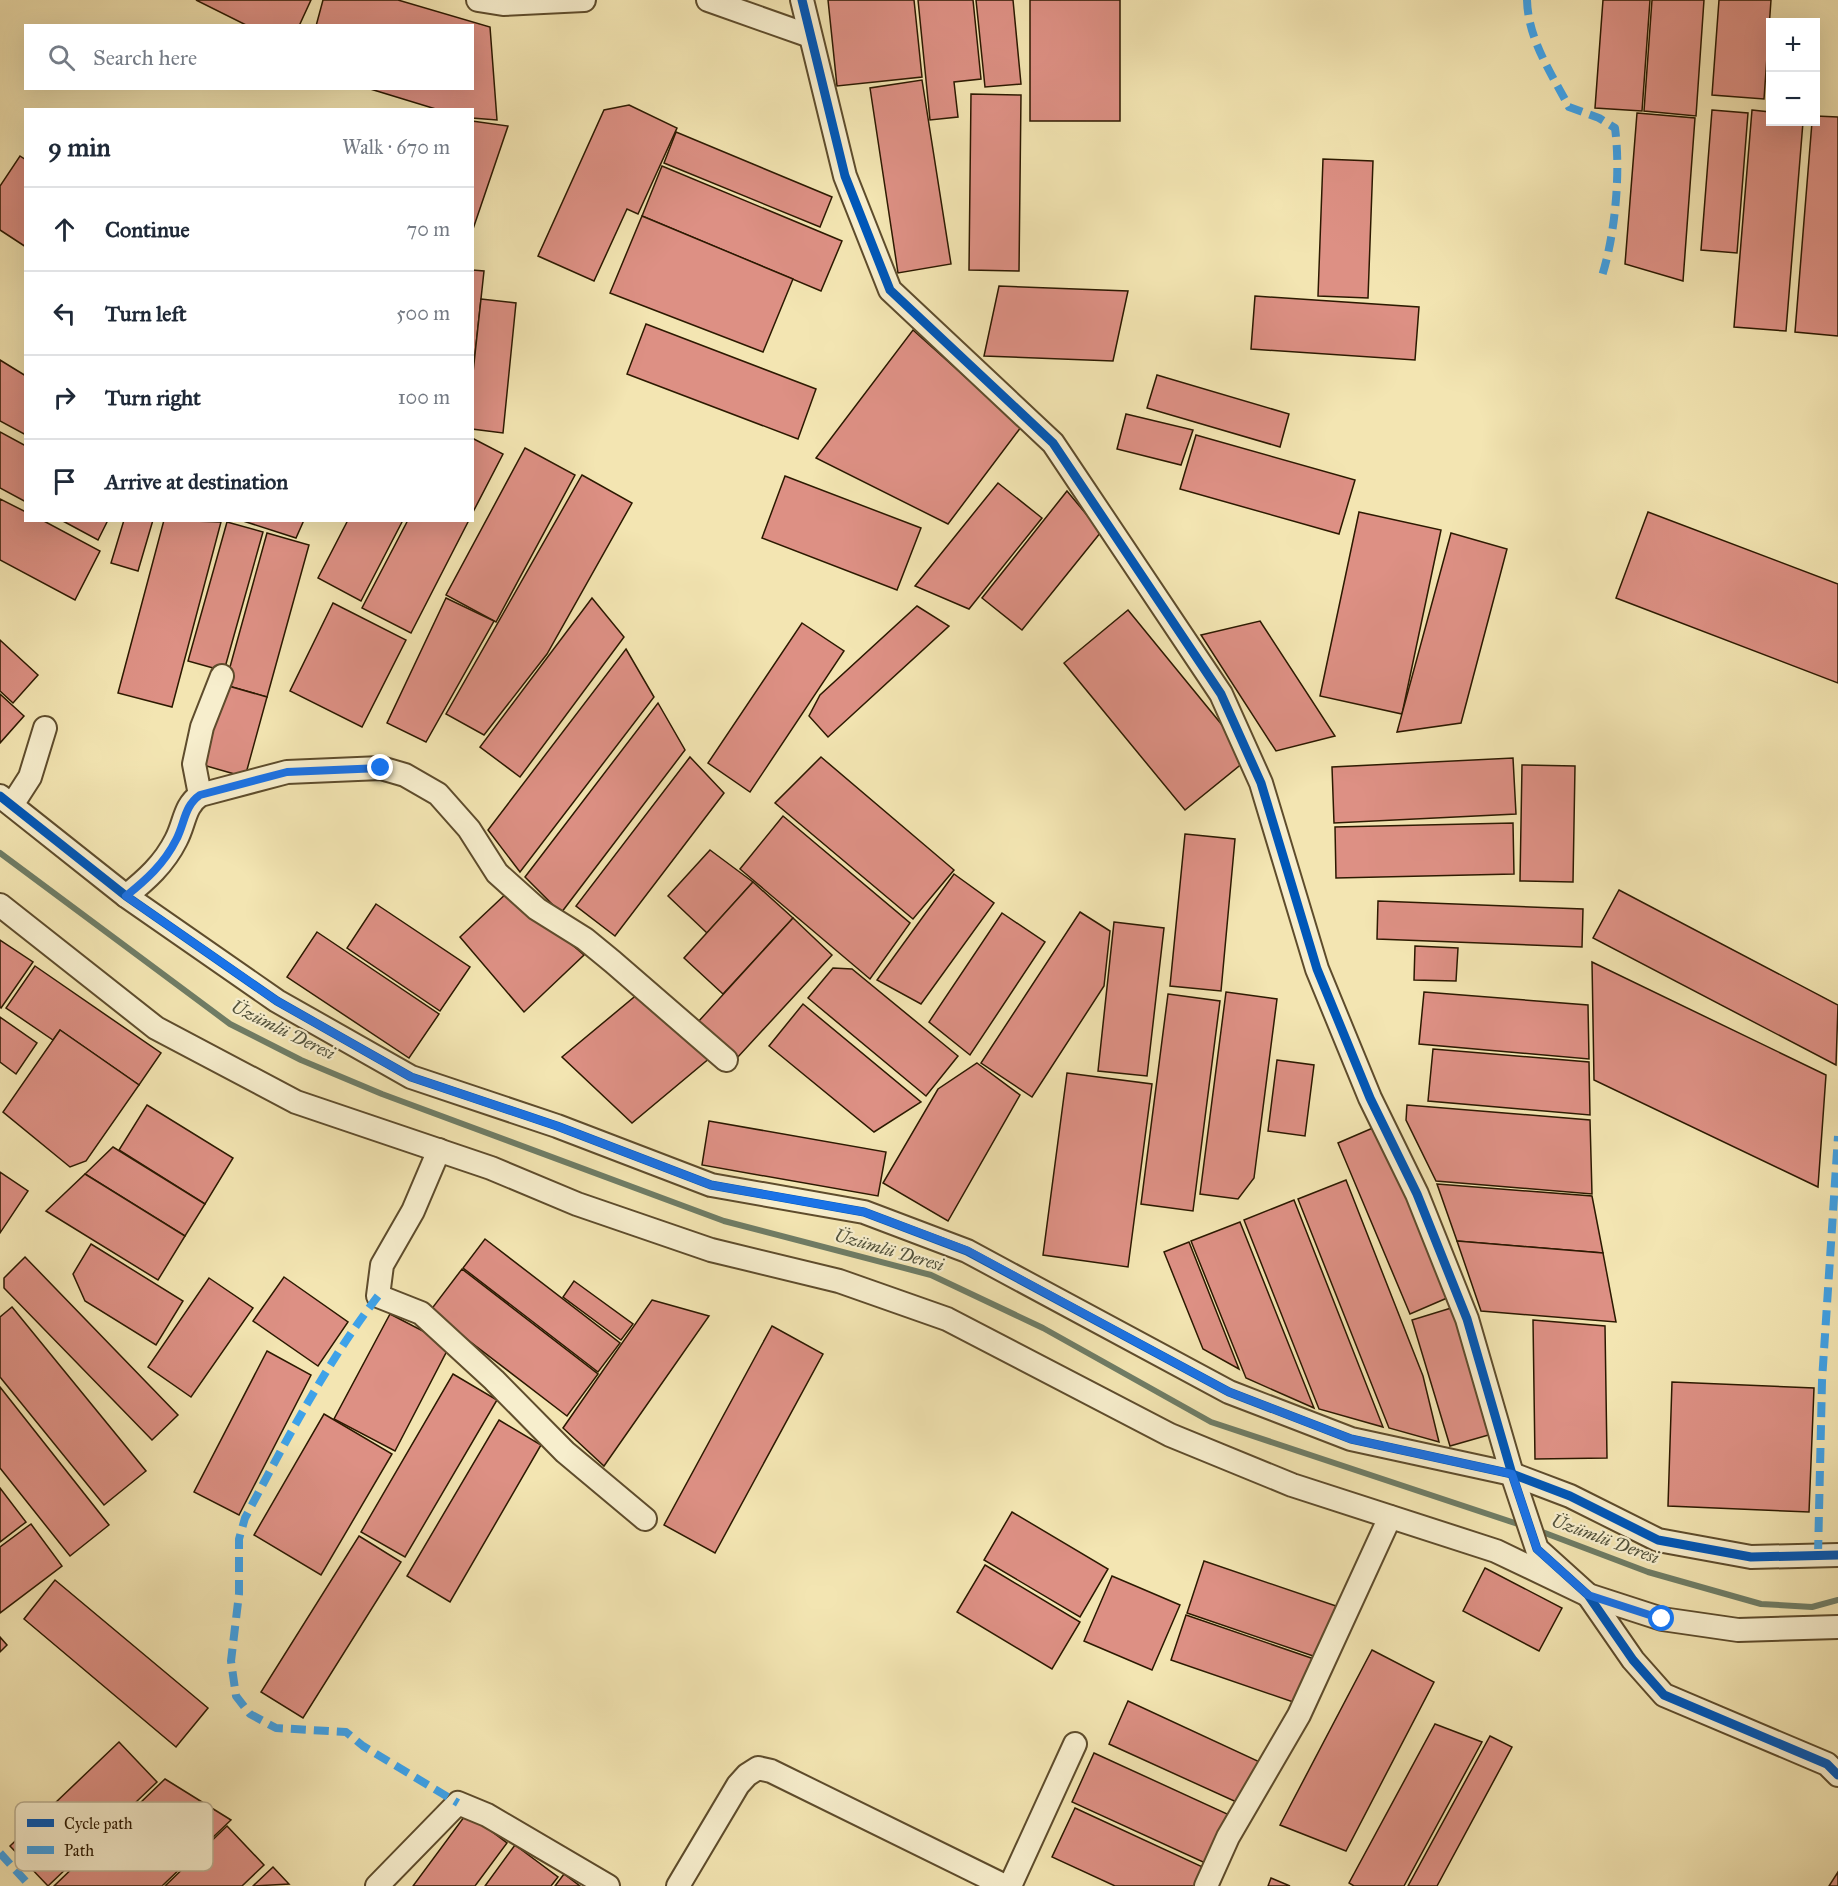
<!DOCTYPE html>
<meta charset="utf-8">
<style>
:root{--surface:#fff;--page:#f2f2f3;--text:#1f2937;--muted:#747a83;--line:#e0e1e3}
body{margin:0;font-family:"IM FELL Great Primer",serif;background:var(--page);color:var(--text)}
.controls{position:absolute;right:18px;top:18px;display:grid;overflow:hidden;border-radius:0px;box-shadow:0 6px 24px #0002}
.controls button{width:54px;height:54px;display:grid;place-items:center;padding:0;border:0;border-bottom:2px solid var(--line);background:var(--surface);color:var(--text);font:30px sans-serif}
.stop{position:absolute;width:18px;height:18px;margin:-14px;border:4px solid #1a73e8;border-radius:50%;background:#fff}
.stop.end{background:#1a73e8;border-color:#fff;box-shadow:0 2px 6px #0008}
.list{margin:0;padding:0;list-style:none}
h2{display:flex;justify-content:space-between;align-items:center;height:78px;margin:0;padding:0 24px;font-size:26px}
h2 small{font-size:20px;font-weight:400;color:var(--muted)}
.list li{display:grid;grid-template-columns:39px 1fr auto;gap:18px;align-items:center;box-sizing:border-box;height:84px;padding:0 24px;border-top:2px solid var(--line)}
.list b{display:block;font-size:22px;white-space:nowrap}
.list em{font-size:20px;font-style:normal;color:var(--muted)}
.icon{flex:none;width:33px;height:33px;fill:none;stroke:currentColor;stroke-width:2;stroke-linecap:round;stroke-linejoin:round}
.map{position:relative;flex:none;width:1838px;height:1886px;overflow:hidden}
.search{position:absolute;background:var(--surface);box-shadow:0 6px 24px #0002;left:24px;top:24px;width:450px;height:66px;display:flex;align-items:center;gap:15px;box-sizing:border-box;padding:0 21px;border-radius:0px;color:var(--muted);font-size:22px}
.panel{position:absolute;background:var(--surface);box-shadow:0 6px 24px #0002;left:24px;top:108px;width:450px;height:414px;border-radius:0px}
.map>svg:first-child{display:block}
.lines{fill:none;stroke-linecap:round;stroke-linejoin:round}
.stream{stroke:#6f7d66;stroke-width:6}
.building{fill:#dd9084;stroke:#2c1900;stroke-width:1.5}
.minor-casing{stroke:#5e4c2c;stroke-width:26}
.minor{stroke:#f7eecd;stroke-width:22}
.quiet{stroke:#3ea2e9;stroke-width:8;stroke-dasharray:15 8;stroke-linecap:butt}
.cycleway-casing{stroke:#f7eecd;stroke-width:13}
.cycleway{stroke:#0057b8;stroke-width:9}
.route{stroke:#1a73e8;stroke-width:8}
.labels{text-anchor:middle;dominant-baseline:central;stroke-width:4.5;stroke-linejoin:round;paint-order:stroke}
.water-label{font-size:18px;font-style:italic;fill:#53533c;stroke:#f7eecd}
.key{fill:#f7eecd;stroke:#baae90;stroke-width:1.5}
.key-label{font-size:16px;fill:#2c1900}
</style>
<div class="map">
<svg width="1838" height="1886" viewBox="0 0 1838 1886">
<rect width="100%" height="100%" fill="#f3e5b2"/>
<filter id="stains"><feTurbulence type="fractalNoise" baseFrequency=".00333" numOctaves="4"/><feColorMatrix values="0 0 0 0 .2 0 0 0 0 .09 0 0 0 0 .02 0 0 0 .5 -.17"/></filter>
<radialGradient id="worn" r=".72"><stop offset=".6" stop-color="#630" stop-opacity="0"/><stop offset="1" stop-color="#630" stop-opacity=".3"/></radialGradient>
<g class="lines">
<g class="stream">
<polyline points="0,853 230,1024 301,1060 382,1094 724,1221 931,1275 1043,1328 1211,1422 1524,1526"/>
<polyline points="1537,1530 1648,1572 1761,1604 1812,1607 1838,1600"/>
</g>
</g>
<g class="building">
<polygon points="196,0 311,0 299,26 248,26"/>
<polygon points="323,0 398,0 490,27 497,120 472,118 472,110 439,110 367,88 472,88 472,26 316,26"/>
<polygon points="828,0 914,0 922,77 837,86"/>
<polygon points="918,0 973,0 981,79 954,82 958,117 930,120"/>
<polygon points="976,0 1013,0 1021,84 985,87"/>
<rect x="1030" y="0" width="90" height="121"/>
<polygon points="1603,0 1650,0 1642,111 1595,108"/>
<polygon points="1652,0 1704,0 1696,116 1644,111"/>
<polygon points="1719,0 1771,0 1764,99 1712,95"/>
<polygon points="922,80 951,264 898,273 870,88"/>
<polygon points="971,94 1021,95 1019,271 969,270"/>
<polygon points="629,105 677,128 638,214 627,209 594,281 538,256 604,110"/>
<polygon points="1712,110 1748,113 1737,253 1701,250"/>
<polygon points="1752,110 1770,112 1770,122 1803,122 1786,331 1734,327"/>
<polygon points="1637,113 1695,118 1683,281 1625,264"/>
<polygon points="1816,116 1838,117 1838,336 1795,332 1812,122 1816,122"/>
<polygon points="472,121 508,126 472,232"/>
<polygon points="676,132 832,197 820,227 664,163"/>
<polygon points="20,156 26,160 26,247 0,230 0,186"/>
<polygon points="1323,159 1373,161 1368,298 1318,296"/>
<polygon points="662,166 842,241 821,291 642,216"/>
<polygon points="642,216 793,279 763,352 610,293"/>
<polygon points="472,270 484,271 472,382"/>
<polygon points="999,286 1128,291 1113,361 984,356"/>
<polygon points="1255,296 1419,307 1415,360 1251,349"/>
<polygon points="481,299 516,303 503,433 472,429 472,382"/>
<polygon points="646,324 816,389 798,439 627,374"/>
<polygon points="913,330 1021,427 948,524 816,458"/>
<polygon points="0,360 26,376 26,435 0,421"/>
<polygon points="1157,375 1289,414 1280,447 1147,408"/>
<polygon points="1126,414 1193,430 1181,465 1117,449"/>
<polygon points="0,432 26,446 26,502 0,488"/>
<polygon points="1196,435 1355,480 1339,534 1180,489"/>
<polygon points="472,438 503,454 472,514"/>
<polygon points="525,448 575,475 496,622 446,595"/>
<polygon points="582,475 632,503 547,654 484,735 446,714"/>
<polygon points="785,476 921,528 897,590 762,538"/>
<polygon points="998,483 1042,518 969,609 915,586"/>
<polygon points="1067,491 1101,532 1022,630 982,598"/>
<polygon points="0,499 26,512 26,520 42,520 100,551 75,600 0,560"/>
<polygon points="1359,512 1441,530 1402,714 1320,696"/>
<polygon points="1648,512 1838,584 1838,683 1616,598"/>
<polygon points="61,520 108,520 98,540"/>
<polygon points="124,520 153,520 138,571 111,563"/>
<polygon points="164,520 221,522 172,707 118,693"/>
<polygon points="240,520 304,520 296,538"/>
<polygon points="348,520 403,520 361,601 318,578"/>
<polygon points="408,520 469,520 411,633 362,608"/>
<polygon points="227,522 263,532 224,671 188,661"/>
<polygon points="267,533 309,545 267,697 225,685"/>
<polygon points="1451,533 1507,549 1461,723 1397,732"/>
<polygon points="446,598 494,621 426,742 387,723"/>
<polygon points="592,598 624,637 520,777 480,747"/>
<polygon points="333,603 406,640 362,727 290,691"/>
<polygon points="917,606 949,626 828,737 809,716 820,695"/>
<polygon points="1128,610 1249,758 1185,810 1064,663"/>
<polygon points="1260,621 1335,736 1276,751 1201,635"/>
<polygon points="802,623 844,651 750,792 708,763"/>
<polygon points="0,640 38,675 13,703 0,691"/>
<polygon points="626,649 654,697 520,872 488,830"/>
<polygon points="225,685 267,697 245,777 203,765"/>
<polygon points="0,694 24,716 0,743"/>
<polygon points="658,703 685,750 561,913 525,877"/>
<polygon points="690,757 724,793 615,936 576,906"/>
<polygon points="821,757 954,870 913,919 775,803"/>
<polygon points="1513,758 1516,814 1334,823 1332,767"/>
<polygon points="1522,765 1575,766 1573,882 1520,881"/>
<polygon points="783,816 910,923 870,979 740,869"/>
<polygon points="1513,823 1514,874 1336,878 1335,827"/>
<polygon points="1185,834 1235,839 1221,991 1170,986"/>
<polygon points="710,850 753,882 707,933 668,896"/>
<polygon points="954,874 994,903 921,1004 877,980"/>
<polygon points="753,882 793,918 723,994 684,958"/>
<polygon points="1619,890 1838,1005 1836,1065 1593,938"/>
<polygon points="509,891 584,955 524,1012 460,937"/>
<polygon points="1378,901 1583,909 1582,947 1377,939"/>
<polygon points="376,904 470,967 440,1011 347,948"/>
<polygon points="1080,912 1110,931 1104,986 1032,1097 981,1063"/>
<polygon points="1002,913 1045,942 970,1055 929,1022"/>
<polygon points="793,918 832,955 737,1058 698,1022"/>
<polygon points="1114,922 1164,928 1147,1076 1098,1071"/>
<polygon points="317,932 439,1014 409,1058 287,977"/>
<polygon points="0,940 33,962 1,1008 0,1007"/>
<polygon points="1415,946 1458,948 1456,981 1414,980"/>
<polygon points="1592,962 1826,1075 1818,1187 1594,1080"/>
<polygon points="35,966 161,1053 139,1085 60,1030 53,1040 6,1008"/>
<polygon points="833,968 852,969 958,1056 926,1096 808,998"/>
<polygon points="1226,992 1277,999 1254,1178 1238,1199 1200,1194"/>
<polygon points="1424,992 1588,1005 1589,1059 1419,1044"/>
<polygon points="639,993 711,1057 632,1123 562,1057"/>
<polygon points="1168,994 1220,1001 1193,1211 1141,1204"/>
<polygon points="803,1004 921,1102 874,1132 769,1046"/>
<polygon points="0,1017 37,1043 16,1074 0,1062"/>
<polygon points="60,1030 139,1085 86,1161 70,1167 3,1112"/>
<polygon points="1433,1049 1589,1062 1590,1115 1428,1101"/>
<polygon points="1277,1060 1314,1065 1305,1136 1268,1131"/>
<polygon points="977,1063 1020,1095 948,1221 883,1183 938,1089"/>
<polygon points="1067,1073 1152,1084 1128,1267 1043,1255"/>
<polygon points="147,1105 233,1158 205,1204 119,1150"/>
<polygon points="1407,1105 1590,1120 1592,1194 1436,1181 1406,1120"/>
<polygon points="709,1121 886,1152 878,1196 702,1165"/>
<polygon points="1382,1124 1454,1295 1410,1314 1338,1143"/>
<polygon points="113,1147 205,1204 185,1236 85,1174"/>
<polygon points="0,1172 28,1191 0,1233"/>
<polygon points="85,1174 185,1236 158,1280 46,1211"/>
<polygon points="1346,1180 1423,1376 1439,1442 1389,1428 1298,1199"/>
<polygon points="1437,1184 1592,1196 1603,1253 1457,1241"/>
<polygon points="1294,1200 1383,1427 1319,1409 1244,1220"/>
<polygon points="1240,1222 1314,1408 1246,1378 1191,1241"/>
<polygon points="485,1239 620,1343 598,1372 463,1268"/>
<polygon points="1457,1241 1603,1253 1616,1322 1481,1311"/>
<polygon points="1189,1242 1239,1369 1203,1349 1164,1252"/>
<polygon points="91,1244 183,1301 156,1345 85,1301 73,1274"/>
<polygon points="25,1257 178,1415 152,1440 4,1288 4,1278"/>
<polygon points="462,1269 598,1374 567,1416 430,1311"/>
<polygon points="284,1277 348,1322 318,1366 253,1321"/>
<polygon points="209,1278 253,1308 191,1397 148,1367"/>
<polygon points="574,1281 633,1324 621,1340 563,1297"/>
<polygon points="652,1300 709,1316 604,1466 563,1428"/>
<polygon points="1461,1305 1499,1432 1450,1446 1412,1320"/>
<polygon points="12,1307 146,1471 104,1505 0,1377 0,1317"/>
<polygon points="390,1314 450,1345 395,1451 334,1419"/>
<polygon points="1533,1320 1605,1326 1607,1458 1535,1459"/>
<polygon points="772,1326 823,1354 715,1553 664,1525"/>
<polygon points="267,1351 311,1375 239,1515 194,1492"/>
<polygon points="453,1374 497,1400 405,1557 361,1532"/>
<polygon points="1672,1382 1814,1388 1809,1512 1668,1506"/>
<polygon points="0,1387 109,1525 70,1556 0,1468"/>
<polygon points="324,1414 392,1454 321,1575 254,1535"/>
<polygon points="499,1420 541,1445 450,1602 407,1576"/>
<polygon points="0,1488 26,1522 0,1542"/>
<polygon points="1012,1512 1108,1569 1080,1617 984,1560"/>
<polygon points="31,1524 62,1566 0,1613 0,1547"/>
<polygon points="359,1536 401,1562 303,1718 261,1692"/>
<polygon points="1204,1561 1339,1607 1322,1659 1187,1613"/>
<polygon points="985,1565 1080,1622 1052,1669 957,1612"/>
<polygon points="1485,1568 1562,1608 1539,1651 1463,1611"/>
<polygon points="1112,1576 1180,1605 1152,1670 1084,1641"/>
<polygon points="55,1580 208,1708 176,1747 24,1619"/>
<polygon points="1186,1615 1317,1660 1302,1705 1171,1660"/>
<polygon points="0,1637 7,1645 0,1652"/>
<polygon points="1372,1650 1434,1682 1346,1851 1280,1825"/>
<polygon points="1128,1701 1262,1763 1243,1805 1109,1744"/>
<polygon points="1435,1724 1482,1742 1404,1886 1354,1886 1349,1883"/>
<polygon points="1490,1736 1512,1747 1437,1886 1408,1886"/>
<polygon points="119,1742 157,1782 48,1886 10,1846"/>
<polygon points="1094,1753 1236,1818 1214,1867 1072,1802"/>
<polygon points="165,1779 231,1820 162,1886 54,1886"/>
<polygon points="1075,1808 1207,1869 1199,1886 1115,1886 1052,1857"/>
<polygon points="467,1813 507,1843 475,1886 413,1886"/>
<polygon points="227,1826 264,1865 242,1886 165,1886"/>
<polygon points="515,1845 558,1877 551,1886 485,1886"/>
<polygon points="273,1867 289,1884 253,1886"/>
<polygon points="1838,1872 1838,1886 1829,1886"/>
<polygon points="564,1874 580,1886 555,1886"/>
<polygon points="1271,1878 1290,1886 1268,1886"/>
</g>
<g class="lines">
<g class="minor-casing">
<g id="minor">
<polyline points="478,0 503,4 584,0"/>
<polyline points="708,0 810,36"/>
<polyline points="802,0 845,176 890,290 1053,443 1221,694 1261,783 1317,969 1370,1098 1417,1194 1467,1319 1512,1474 1537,1549 1588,1595 1633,1660 1664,1695 1827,1764 1838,1775"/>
<polyline points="200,795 194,764 202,727 222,676"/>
<polyline points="0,796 126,896 277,1001 411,1077 557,1126 711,1185 864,1212 967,1251 1229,1392 1351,1439 1512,1474 1570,1496 1658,1540 1751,1557 1838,1555"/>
<polyline points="12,805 30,777 45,728"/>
<path d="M126,896C146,880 164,864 176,840C185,823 184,806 200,795L287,772L381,768L405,775L438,794L469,829L497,873L537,909L585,939L613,962L726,1060"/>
<polyline points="0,905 156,1028 296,1102 491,1168 577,1204 711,1250 839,1281 947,1319 1170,1435 1292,1485 1496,1551 1588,1595 1662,1619 1738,1630 1838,1627"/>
<polyline points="439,1150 413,1211 382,1265 378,1296 421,1313 494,1380 565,1452 645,1519"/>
<polyline points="377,1886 458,1803 487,1815 608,1886"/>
<polyline points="678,1886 738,1785 747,1775 758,1768 771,1771 1005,1886"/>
<polyline points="1010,1886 1075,1744"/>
<polyline points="1206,1886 1228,1837 1299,1715 1390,1517"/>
</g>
</g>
<use href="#minor" class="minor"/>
<g class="quiet">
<path d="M1527,0C1528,39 1551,73 1569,107L1599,118L1615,128C1621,173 1615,237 1601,279"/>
<path d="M378,1296C325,1365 286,1441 245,1518L239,1539V1594L231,1661L236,1696L250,1714L276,1728L346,1732L363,1746L458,1803"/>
<polyline points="1818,1555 1822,1381 1838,1136"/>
<polyline points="0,1853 30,1886"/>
</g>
<g class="cycleway-casing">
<g id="cycleway">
<polyline points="802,0 845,176 890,290 1053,443 1221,694 1261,783 1317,969 1370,1098 1417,1194 1467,1319 1512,1474 1537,1549 1588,1595 1633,1660 1664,1695 1827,1764 1838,1775"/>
<polyline points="0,796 126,896 277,1001 411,1077 557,1126 711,1185 864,1212 967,1251 1229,1392 1351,1439 1512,1474 1570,1496 1658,1540 1751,1557 1838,1555"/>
</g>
</g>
<use href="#cycleway" class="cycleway"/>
</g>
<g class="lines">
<path class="route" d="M381,768L287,772L200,795C184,806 185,823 176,840C164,864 146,880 126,896L277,1001L411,1077L557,1126L711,1185L864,1212L968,1251L1229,1392L1351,1439L1512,1474L1537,1549L1588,1595L1662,1619"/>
</g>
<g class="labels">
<g class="water-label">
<text transform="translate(283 1030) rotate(26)">Üzümlü Deresi</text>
<text transform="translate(889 1250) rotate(16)">Üzümlü Deresi</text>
<text transform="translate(1605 1539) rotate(20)">Üzümlü Deresi</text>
</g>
</g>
<rect x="15" y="1802" width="198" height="69" rx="9" class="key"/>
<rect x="27" y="1819" width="27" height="8" fill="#0057b8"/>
<rect x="27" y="1846" width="27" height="8" fill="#3ea2e9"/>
<g class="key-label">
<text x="64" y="1829">Cycle path</text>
<text x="64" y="1856">Path</text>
</g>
<rect width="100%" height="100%" filter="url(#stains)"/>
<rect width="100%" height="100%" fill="url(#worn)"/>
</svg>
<div class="controls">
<button>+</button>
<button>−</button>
</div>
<div class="stop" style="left:1662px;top:1619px"></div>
<div class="stop end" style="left:381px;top:768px"></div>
<div class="search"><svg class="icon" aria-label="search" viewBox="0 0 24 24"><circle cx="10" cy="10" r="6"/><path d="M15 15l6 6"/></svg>Search here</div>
<section class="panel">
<h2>9 min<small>Walk · 670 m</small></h2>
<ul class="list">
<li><svg class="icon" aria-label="ahead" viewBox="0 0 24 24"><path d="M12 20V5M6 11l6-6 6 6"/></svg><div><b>Continue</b></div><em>70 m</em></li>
<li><svg class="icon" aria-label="left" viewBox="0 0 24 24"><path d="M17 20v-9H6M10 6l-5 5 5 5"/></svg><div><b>Turn left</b></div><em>500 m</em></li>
<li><svg class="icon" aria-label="right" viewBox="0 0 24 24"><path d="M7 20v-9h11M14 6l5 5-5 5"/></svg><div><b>Turn right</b></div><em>100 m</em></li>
<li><svg class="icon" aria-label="arrive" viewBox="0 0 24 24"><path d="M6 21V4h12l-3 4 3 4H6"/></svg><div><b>Arrive at destination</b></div></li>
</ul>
</section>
</div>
